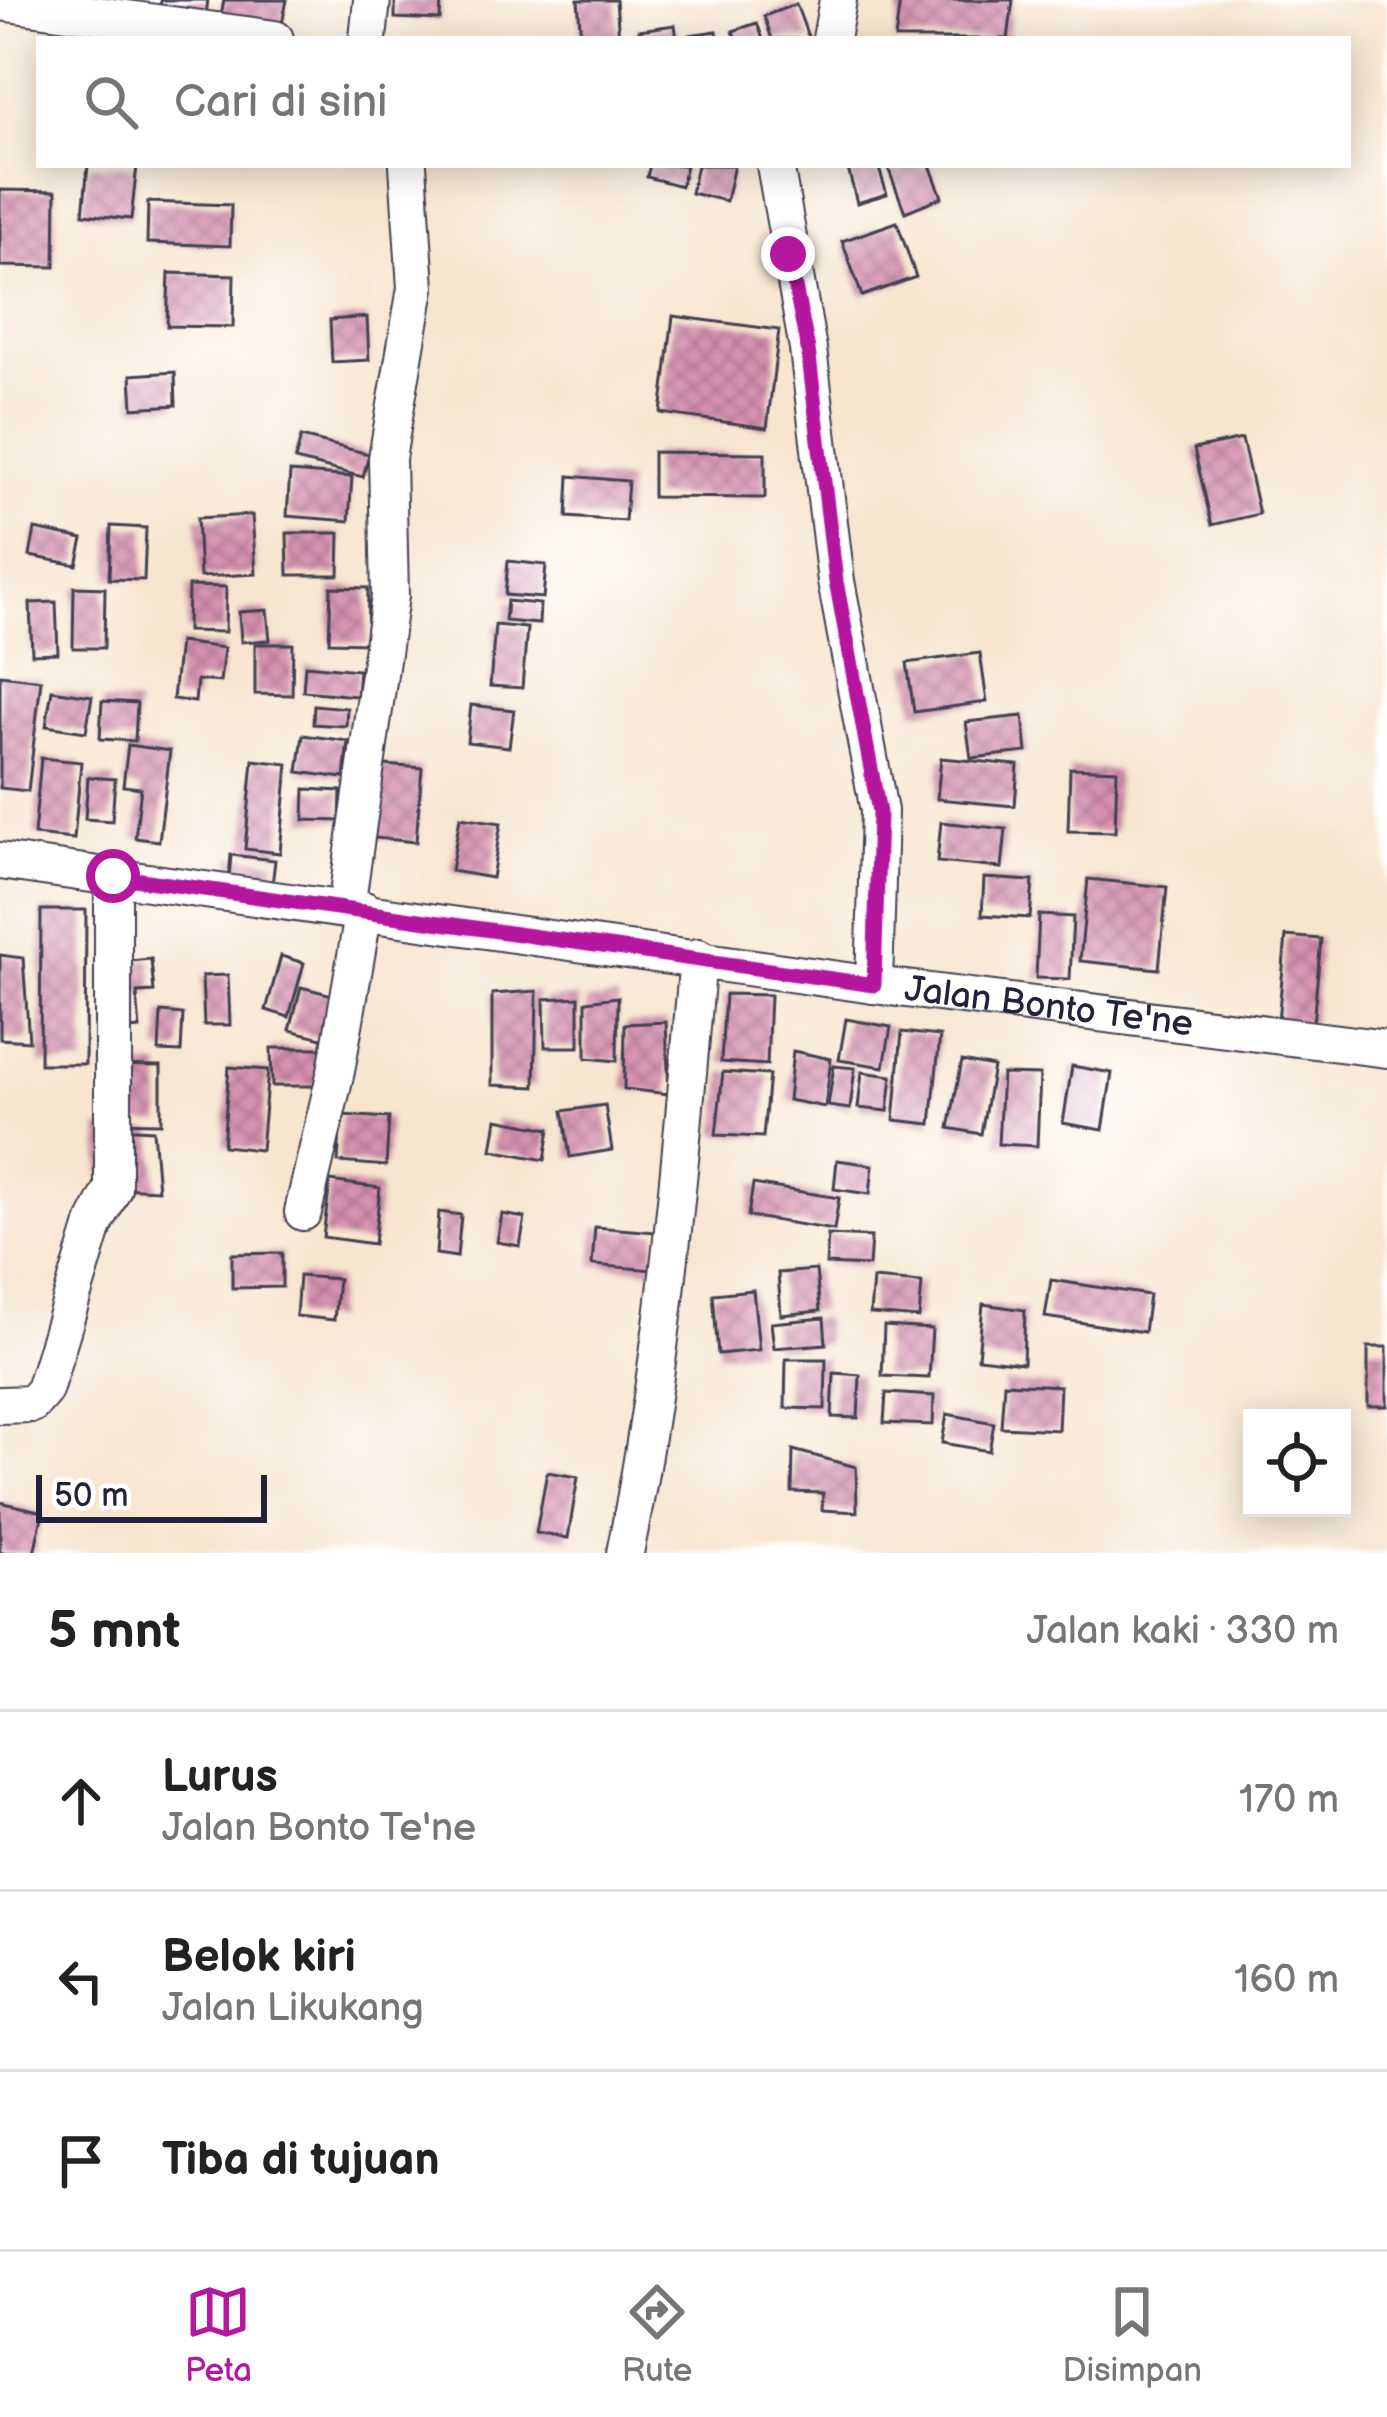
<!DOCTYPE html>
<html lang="id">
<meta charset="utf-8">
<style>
:root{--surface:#fff;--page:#f2f2f2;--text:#222;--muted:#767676;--line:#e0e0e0;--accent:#b5179e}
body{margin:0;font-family:"Balsamiq Sans",sans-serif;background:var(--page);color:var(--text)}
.controls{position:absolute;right:36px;bottom:36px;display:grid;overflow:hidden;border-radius:0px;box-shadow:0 6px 30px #0003}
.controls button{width:108px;height:108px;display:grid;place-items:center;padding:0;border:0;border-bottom:3px solid var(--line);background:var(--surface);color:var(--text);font:60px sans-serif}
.scale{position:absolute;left:36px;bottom:30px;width:231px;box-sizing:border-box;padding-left:12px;border:6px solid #22223b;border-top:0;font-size:33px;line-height:42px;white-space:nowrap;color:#22223b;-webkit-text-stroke:9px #fff;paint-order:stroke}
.stop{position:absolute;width:36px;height:36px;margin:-27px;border:9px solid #b5179e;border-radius:50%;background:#fff}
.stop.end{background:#b5179e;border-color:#fff;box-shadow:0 3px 12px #0008}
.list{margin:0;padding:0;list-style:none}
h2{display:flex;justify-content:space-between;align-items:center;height:156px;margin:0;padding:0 48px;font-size:51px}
h2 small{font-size:39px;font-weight:400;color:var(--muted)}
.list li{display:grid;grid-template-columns:78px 1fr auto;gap:36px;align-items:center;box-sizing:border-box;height:180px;padding:0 48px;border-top:3px solid var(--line)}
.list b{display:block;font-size:45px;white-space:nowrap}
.list p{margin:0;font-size:39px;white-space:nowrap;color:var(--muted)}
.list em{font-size:39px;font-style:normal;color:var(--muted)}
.icon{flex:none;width:66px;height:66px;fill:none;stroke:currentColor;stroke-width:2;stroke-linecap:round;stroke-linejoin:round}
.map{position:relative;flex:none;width:1387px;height:1553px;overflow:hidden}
.search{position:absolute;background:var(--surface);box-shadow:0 6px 30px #0003;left:36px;right:36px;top:36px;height:132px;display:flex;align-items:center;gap:30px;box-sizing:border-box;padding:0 42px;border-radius:0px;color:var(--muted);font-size:45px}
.sheet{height:696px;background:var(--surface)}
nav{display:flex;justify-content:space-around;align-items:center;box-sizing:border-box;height:168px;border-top:3px solid var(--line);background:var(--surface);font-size:33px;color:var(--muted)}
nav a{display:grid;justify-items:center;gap:6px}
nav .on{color:var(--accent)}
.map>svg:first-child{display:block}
.building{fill:url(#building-cross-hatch)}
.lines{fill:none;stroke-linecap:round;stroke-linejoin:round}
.minor-casing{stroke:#423f51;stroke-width:40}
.minor{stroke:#fff;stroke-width:36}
.route{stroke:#b5179e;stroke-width:15}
.labels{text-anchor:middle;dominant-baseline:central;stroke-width:9;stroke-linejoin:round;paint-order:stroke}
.street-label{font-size:36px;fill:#22223b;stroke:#fff}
</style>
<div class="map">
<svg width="1387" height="1553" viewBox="0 0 1387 1553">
<defs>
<pattern id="building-cross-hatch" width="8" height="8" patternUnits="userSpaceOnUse" patternTransform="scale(3)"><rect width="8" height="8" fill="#d691af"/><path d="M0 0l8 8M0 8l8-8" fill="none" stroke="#ad7690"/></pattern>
</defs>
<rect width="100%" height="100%" fill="#fff"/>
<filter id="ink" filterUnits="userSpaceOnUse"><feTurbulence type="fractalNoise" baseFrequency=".00833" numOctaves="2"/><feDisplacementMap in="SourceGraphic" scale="24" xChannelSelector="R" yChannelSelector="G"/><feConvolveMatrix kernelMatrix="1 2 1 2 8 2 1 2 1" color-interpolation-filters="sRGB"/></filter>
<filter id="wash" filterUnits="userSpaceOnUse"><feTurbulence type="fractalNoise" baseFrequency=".004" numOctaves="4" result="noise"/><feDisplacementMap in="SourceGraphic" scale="48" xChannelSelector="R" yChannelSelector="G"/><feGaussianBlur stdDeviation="2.7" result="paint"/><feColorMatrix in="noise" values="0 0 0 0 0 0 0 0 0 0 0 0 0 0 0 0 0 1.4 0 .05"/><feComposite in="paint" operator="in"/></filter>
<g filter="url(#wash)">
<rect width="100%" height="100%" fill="#f7e5cf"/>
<g id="blocks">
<g class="building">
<polygon points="161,0 208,0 206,14 160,8"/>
<polygon points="224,0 287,0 281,29 221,16"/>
<polygon points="395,0 441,0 440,20 395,18"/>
<polygon points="578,0 616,0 619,39 581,39"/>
<polygon points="900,0 1013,0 1008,39 895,39"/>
<polygon points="796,4 809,39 772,39 764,16"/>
<polygon points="757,23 763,39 736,39 733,31"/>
<polygon points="675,25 677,39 641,39 639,30"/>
<polygon points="717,31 718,39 690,39 689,35"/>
<polygon points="88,165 137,166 131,219 83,214"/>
<polygon points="650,165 686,165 681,186 647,177"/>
<polygon points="697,165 734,165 726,201 691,193"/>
<polygon points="847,165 878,165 887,194 857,203"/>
<polygon points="887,165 930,165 942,197 905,212"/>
<polygon points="0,190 56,191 55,267 0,266"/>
<polygon points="148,202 231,205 230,246 147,243"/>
<polygon points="897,222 916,277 862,296 842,241"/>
<polygon points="169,273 234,275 233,327 167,326"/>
<polygon points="673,316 779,330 767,428 661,413"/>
<polygon points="367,317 369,360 332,362 330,320"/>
<polygon points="175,372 176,405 133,408 131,375"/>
<polygon points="301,437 369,454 363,477 295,460"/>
<polygon points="1242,439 1259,514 1212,525 1194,449"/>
<polygon points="653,452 765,453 765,498 653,497"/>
<polygon points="290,472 352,477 349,521 287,516"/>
<polygon points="569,476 628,481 625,521 567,517"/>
<polygon points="252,515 256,574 200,577 197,518"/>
<polygon points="111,526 146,528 144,580 109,579"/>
<polygon points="35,529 83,539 77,565 30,556"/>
<polygon points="287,533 340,533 339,575 288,575"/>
<polygon points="508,561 546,565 543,598 505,595"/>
<polygon points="188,586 226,587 225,632 187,631"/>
<polygon points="74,587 105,588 104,648 73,648"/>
<polygon points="331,587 368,588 367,643 329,642"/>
<polygon points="507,601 540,604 539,624 505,621"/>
<polygon points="56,602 58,653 32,654 30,603"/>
<polygon points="267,610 270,640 241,642 239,612"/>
<polygon points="495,625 527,628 522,688 490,686"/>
<polygon points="179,642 224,648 220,682 197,680 195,702 173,699"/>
<polygon points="255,644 293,644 292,695 255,694"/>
<polygon points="980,653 987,702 914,712 907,663"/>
<polygon points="305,665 359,670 357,696 303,691"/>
<polygon points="0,675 41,680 28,791 0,788"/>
<polygon points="52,690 92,696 86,732 46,726"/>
<polygon points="102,701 137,703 135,741 100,739"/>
<polygon points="314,705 347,708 346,726 313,724"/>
<polygon points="471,705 514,710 509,747 467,742"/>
<polygon points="1023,716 1027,752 971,758 966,722"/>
<polygon points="303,735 348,741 344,778 298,772"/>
<polygon points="128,745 170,751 159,841 135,838 141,788 123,786"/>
<polygon points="41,758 81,762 74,839 34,835"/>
<polygon points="941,758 1018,765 1015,806 937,799"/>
<polygon points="253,760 288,764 280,853 245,849"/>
<polygon points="371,764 422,768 416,842 365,837"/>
<polygon points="1070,768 1117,770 1115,832 1068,831"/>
<polygon points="88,777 115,779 112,821 85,819"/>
<polygon points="305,789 341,791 340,821 304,820"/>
<polygon points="460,817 501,823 492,878 451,871"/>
<polygon points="941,822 1006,829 1002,868 937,862"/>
<polygon points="231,855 275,860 271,894 228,889"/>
<polygon points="984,878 1033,881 1030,918 982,915"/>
<polygon points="1088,879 1167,887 1159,969 1080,961"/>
<polygon points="41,910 86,910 85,1064 40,1064"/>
<polygon points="1039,915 1073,917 1070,979 1036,978"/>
<polygon points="1286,936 1321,939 1313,1024 1278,1021"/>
<polygon points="0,955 23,958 29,1041 0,1039"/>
<polygon points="281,956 304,963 289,1017 266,1010"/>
<polygon points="151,959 154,992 137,993 140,1029 114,1031 107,963"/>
<polygon points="228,975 230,1025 204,1025 202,976"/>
<polygon points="301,987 336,996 326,1039 290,1030"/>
<polygon points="537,991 535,1087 492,1085 492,994"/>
<polygon points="725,994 770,995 767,1065 721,1062"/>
<polygon points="579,997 579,1047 545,1047 544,999"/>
<polygon points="618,997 617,1061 586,1058 586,1001"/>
<polygon points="161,1012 183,1014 181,1052 159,1051"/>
<polygon points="846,1019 891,1027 884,1067 839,1060"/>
<polygon points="666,1022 669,1094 624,1089 625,1024"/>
<polygon points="902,1032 940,1036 931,1124 894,1120"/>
<polygon points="271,1048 321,1048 321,1086 272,1086"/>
<polygon points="793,1051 831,1059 825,1107 788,1100"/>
<polygon points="962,1061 993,1067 981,1134 949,1128"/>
<polygon points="105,1065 161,1066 161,1123 104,1122"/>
<polygon points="834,1066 855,1068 850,1109 828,1106"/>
<polygon points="1072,1066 1112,1073 1103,1130 1063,1123"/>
<polygon points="229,1067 268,1070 261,1150 223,1146"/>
<polygon points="723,1072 769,1075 763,1137 716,1135"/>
<polygon points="862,1072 892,1076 888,1111 858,1108"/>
<polygon points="1002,1074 1040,1075 1037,1146 998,1144"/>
<polygon points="605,1105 612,1150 570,1157 563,1111"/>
<polygon points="341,1115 389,1118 386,1166 338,1162"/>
<polygon points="497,1119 550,1129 545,1160 492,1150"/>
<polygon points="98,1127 153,1130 158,1190 101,1187"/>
<polygon points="837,1160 873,1165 870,1194 834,1189"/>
<polygon points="330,1181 380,1188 374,1244 323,1237"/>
<polygon points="753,1184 839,1198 834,1230 748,1216"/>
<polygon points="439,1212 461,1215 457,1257 436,1254"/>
<polygon points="502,1214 525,1218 520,1246 497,1242"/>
<polygon points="595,1227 656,1232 653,1270 592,1265"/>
<polygon points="828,1235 871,1237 869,1266 826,1264"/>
<polygon points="282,1253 282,1287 232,1288 232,1254"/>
<polygon points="816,1270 820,1311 781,1315 778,1273"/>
<polygon points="299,1276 338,1279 334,1320 296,1316"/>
<polygon points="873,1279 922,1283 919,1318 870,1314"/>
<polygon points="1051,1280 1149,1295 1144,1332 1045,1317"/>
<polygon points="753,1290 759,1350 718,1354 713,1294"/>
<polygon points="983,1304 1025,1310 1023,1363 978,1358"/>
<polygon points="824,1318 826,1344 774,1348 771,1323"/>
<polygon points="884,1326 932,1329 929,1378 882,1376"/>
<rect x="1368" y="1347" width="19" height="59"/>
<polygon points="786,1359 826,1359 825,1409 785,1408"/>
<polygon points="834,1373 860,1375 858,1418 832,1417"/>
<polygon points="1004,1383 1060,1386 1058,1430 1001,1427"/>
<polygon points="886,1393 934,1396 933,1425 884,1423"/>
<polygon points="947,1414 994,1423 989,1451 942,1443"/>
<polygon points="793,1450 856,1467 857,1512 822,1510 823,1493 792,1492"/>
<polygon points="547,1472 578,1477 568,1538 536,1533"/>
<polygon points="0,1502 43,1512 34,1553 0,1553"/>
</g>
</g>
</g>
<g filter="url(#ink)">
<use href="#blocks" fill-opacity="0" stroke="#423f51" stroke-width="3"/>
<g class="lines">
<g class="minor-casing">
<g id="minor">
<polyline points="0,2 275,39"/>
<polyline points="368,39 372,0"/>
<polyline points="831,39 838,0"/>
<polyline points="775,165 808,349 836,581 879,811 874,985"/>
<path id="s1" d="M0,861L874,985L1387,1049"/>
<polyline points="346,908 390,596 387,458 416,288 408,165"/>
<polyline points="303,1212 336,1071 364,910"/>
<polyline points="0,1405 32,1404 44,1390 94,1225 113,1188 113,876"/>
<path d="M625,1553C665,1356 681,1157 698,957"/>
</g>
</g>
<use href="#minor" class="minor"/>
</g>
</g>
<g class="lines" filter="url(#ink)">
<polyline class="route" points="113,876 874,985 879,812 836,581 808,349 788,254"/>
</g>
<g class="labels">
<g class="street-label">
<text stroke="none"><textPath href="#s1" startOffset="1059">Jalan Bonto Te'ne</textPath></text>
</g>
</g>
</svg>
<div class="controls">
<button><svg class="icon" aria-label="locate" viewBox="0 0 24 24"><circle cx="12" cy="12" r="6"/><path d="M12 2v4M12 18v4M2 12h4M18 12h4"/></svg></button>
</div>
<div class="scale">50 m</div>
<div class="stop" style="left:113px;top:876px"></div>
<div class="stop end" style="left:788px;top:254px"></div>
<div class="search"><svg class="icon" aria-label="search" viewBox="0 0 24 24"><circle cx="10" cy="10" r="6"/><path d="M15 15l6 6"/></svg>Cari di sini</div>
</div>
<section class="sheet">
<h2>5 mnt<small>Jalan kaki · 330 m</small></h2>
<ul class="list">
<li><svg class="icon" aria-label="ahead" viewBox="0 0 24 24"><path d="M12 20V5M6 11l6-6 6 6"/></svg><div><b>Lurus</b><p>Jalan Bonto Te'ne</p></div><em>170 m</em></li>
<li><svg class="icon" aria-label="left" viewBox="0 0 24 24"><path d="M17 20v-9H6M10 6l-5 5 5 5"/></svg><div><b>Belok kiri</b><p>Jalan Likukang</p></div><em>160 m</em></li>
<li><svg class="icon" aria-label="arrive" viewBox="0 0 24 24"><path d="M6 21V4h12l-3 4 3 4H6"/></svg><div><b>Tiba di tujuan</b></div></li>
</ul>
</section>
<nav>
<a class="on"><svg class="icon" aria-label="map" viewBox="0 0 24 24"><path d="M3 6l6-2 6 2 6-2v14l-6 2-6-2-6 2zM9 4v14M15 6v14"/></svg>Peta</a>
<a><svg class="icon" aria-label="directions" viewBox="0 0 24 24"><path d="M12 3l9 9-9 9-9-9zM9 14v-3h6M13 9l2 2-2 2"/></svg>Rute</a>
<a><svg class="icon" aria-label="saved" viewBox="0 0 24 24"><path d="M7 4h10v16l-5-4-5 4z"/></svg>Disimpan</a>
</nav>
